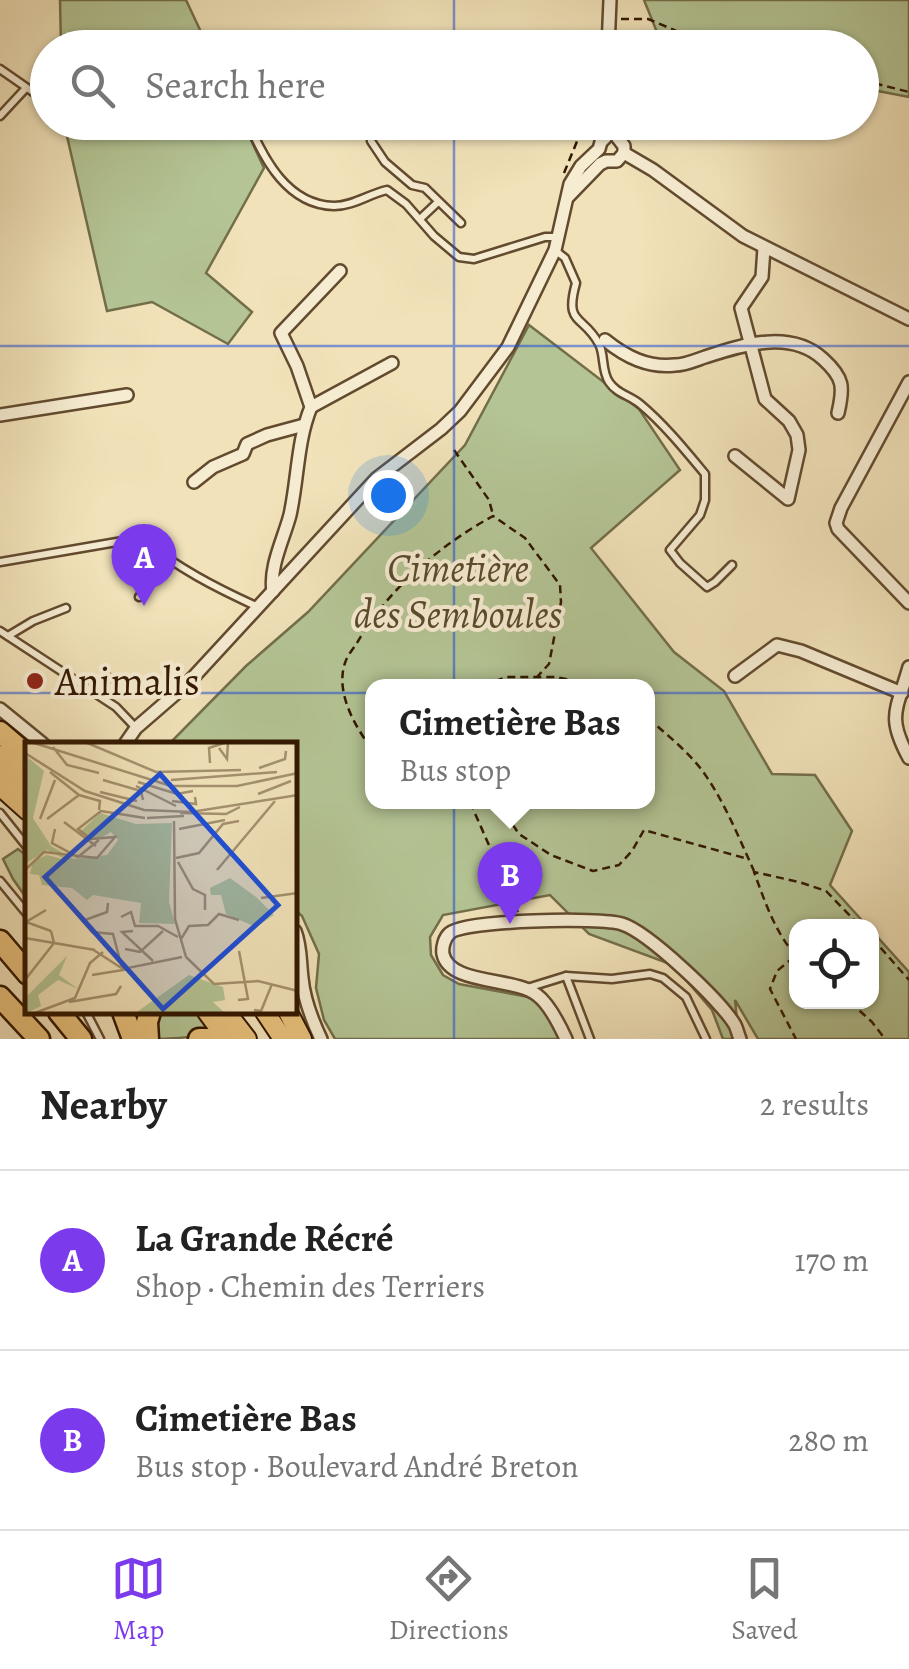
<!DOCTYPE html>
<meta charset="utf-8">
<style>
:root{--surface:#fff;--page:#f6f6f6;--text:#222;--muted:#767676;--line:#e0e0e0;--accent:#7c3aed}
body{margin:0;font-family:Alegreya,serif;background:var(--page);color:var(--text)}
.controls{position:absolute;right:30px;bottom:30px;display:grid;overflow:hidden;border-radius:20px;box-shadow:0 2px 8px #0004}
.controls button{width:90px;height:90px;display:grid;place-items:center;padding:0;border:0;border-bottom:2px solid var(--line);background:var(--surface);color:var(--text);font:50px sans-serif}
.you{position:absolute;left:388px;top:495px;width:35px;height:35px;margin:-25px;border:8px solid #fff;border-radius:50%;background:#1a73e8;box-shadow:0 0 0 15px #1a73e833}
.badge{display:grid;place-items:center;width:65px;height:65px;border-radius:50%;background:var(--accent);color:#fff;font-size:32px;font-weight:700}
.pin{position:absolute;translate:-50% -82px;filter:drop-shadow(0 2px 5px #0008)}
.pin::after{content:'';position:absolute;top:52px;width:35px;height:30px;background:inherit;clip-path:polygon(0 0,100% 0,50% 100%)}
.popup{position:absolute;left:365px;top:679px;width:290px;height:130px;box-sizing:border-box;display:grid;place-content:center;border-radius:20px;background:var(--surface);filter:drop-shadow(0 2px 8px #0005);font-size:32px;white-space:nowrap;color:var(--muted)}
.popup b{font-size:38px;color:var(--text)}
.popup::after{content:'';position:absolute;left:50%;top:100%;margin-left:-20px;border:20px solid transparent;border-top-color:var(--surface)}
.list{margin:0;padding:0;list-style:none}
h2{display:flex;justify-content:space-between;align-items:center;height:130px;margin:0;padding:0 40px;font-size:42px}
h2 small{font-size:32px;font-weight:400;color:var(--muted)}
.list li{display:grid;grid-template-columns:65px 1fr auto;gap:30px;align-items:center;box-sizing:border-box;height:180px;padding:0 40px;border-top:2px solid var(--line)}
.list b{display:block;font-size:38px;white-space:nowrap}
.list p{margin:0;font-size:32px;white-space:nowrap;color:var(--muted)}
.list em{font-size:32px;font-style:normal;color:var(--muted)}
.icon{flex:none;width:55px;height:55px;fill:none;stroke:currentColor;stroke-width:2;stroke-linecap:round;stroke-linejoin:round}
.map{position:relative;flex:none;width:909px;height:1039px;overflow:hidden}
.search{position:absolute;background:var(--surface);box-shadow:0 2px 8px #0004;left:30px;right:30px;top:30px;height:110px;display:flex;align-items:center;gap:25px;box-sizing:border-box;padding:0 35px;border-radius:55px;color:var(--muted);font-size:38px}
.sheet{height:490px;background:var(--surface)}
nav{display:flex;justify-content:space-around;align-items:center;box-sizing:border-box;height:140px;border-top:2px solid var(--line);background:var(--surface);font-size:28px;color:var(--muted)}
nav a{display:grid;justify-items:center;gap:5px}
nav .on{color:var(--accent)}
.map>svg:first-child{display:block}
.green{fill:#b4c494;stroke:#736e4a;stroke-width:2.5;fill-rule:evenodd}
.lines{fill:none;stroke-linecap:round;stroke-linejoin:round}
.service-casing{stroke:#624a2e;stroke-width:11}
.minor-casing{stroke:#624a2e;stroke-width:16}
.primary-casing{stroke:#321700;stroke-width:22}
.motorway-casing{stroke:#321700;stroke-width:25}
.path{stroke:#321700;stroke-width:2.5;stroke-dasharray:8 5;stroke-linecap:butt}
.service{stroke:#f6ecd2;stroke-width:6}
.minor{stroke:#f6ecd2;stroke-width:11}
.primary{stroke:#e8c17c;stroke-width:18}
.motorway{stroke:#e8c17c;stroke-width:20}
.grid{fill:none;stroke:#1d4ed8;stroke-width:2.5;stroke-opacity:0.55}
.poi-dot{fill:#8f2418;stroke:#f6ecd2;stroke-width:4}
.labels{text-anchor:middle;dominant-baseline:central;stroke-width:8;stroke-linejoin:round;paint-order:stroke}
.park-label{font-size:40px;font-style:italic;fill:#594b2c;stroke:#f6ecd2}
.poi-label{font-size:40px;fill:#321700;stroke:#f6ecd2;text-anchor:start}
.inset-road{fill:none;stroke:#a5916f;stroke-width:2.5}
.view{fill:#1d4ed8;fill-opacity:0.15;stroke:#1d4ed8;stroke-width:5}
.inset-edge{fill:none;stroke:#321700;stroke-width:5}
</style>
<div class="map">
<svg width="909" height="1039" viewBox="0 0 909 1039">
<rect width="100%" height="100%" fill="#f1e2b9"/>
<filter id="stains"><feTurbulence type="fractalNoise" baseFrequency=".002" numOctaves="4"/><feColorMatrix values="0 0 0 0 .2 0 0 0 0 .09 0 0 0 0 .02 0 0 0 .5 -.17"/></filter>
<radialGradient id="worn" r=".72"><stop offset=".6" stop-color="#630" stop-opacity="0"/><stop offset="1" stop-color="#630" stop-opacity=".3"/></radialGradient>
<g class="green">
<polygon points="60,0 186,0 208,47 61,47"/>
<polygon points="644,0 909,0 909,97 862,88 862,48 663,47"/>
<polygon points="64,123 243,123 264,168 206,273 252,312 228,344 152,302 107,311"/>
<path d="M529,325L639,409L680,470L591,548L674,652L724,691L772,774L815,775L852,831L830,885L867,926H796V1002H872V931L909,972V1039H758L735,1000L739,1039H723L712,1010L673,965L589,934L550,895L443,915L430,937L431,955L443,975L459,984L534,998L557,1029L561,1039H335L324,1020L316,988L319,954L302,916L295,910V744H169L246,666L308,612L465,445ZM372,686H648V802H372Z"/>
<polygon points="18,849 27,856 27,899 13,879 3,859"/>
<path d="M157,1012H199L217,1035C195,1036 175,1039 153,1039Z"/>
</g>
<g class="lines">
<g class="service-casing">
<g id="service">
<polyline points="0,69 46,101"/>
<polyline points="0,116 26,88"/>
<path d="M248,122C264,160 288,205 334,206C353,206 369,194 387,190L406,204L434,236L459,257L474,259L545,237H556"/>
<polyline points="371,141 385,162 412,185 425,188 461,223"/>
<polyline points="420,219 438,202"/>
<path d="M556,251L565,258L576,283C564,326 583,314 599,344C605,355 601,370 609,382C617,394 629,395 640,404C664,424 685,450 705,474V500L700,515L670,550L680,563L707,587L715,582L732,565"/>
<path d="M0,562L140,538C180,569 212,586 258,607"/>
<polyline points="139,597 168,560"/>
<polyline points="0,631 116,707 136,728"/>
<polyline points="8,636 33,621 66,608"/>
<polyline points="92,692 109,678"/>
<polyline points="0,813 28,848"/>
<polyline points="0,881 28,915"/>
<polyline points="566,976 590,1039"/>
<polyline points="524,989 566,976 612,979 650,974 663,978 686,997 706,1039"/>
<polyline points="86,1012 100,1039"/>
</g>
</g>
<g class="minor-casing">
<g id="minor">
<polyline points="608,48 610,0"/>
<polyline points="613,122 617,137 624,146 624,153"/>
<polyline points="624,153 653,170 743,236 909,319"/>
<polyline points="568,197 600,164 606,161 617,161 624,153"/>
<path d="M605,340C626,357 648,368 675,365C685,365 696,360 705,357C742,345 790,329 823,359C844,378 844,387 838,413"/>
<polyline points="909,382 841,508 836,523 838,529 909,603"/>
<polyline points="311,407 392,363"/>
<polyline points="0,415 127,395"/>
<polyline points="735,456 788,499 799,450 797,435 789,421 765,399 741,308 762,277 764,248"/>
<polyline points="194,482 213,467 243,454 247,444 267,435 304,425"/>
<path d="M273,591C269,567 284,538 290,515C298,479 297,441 311,407L297,366L281,333L340,271"/>
<path d="M909,667C897,710 886,716 909,758"/>
<polyline points="735,676 777,645 801,651 902,693"/>
<polyline points="0,709 43,744"/>
<polyline points="125,744 136,728 188,683 377,478 441,429 460,411 508,347 555,250 570,184 581,166 599,149 601,142 606,137"/>
<path d="M295,931C301,946 300,962 302,978C304,1000 312,1020 321,1039"/>
<path d="M566,1039C560,1026 548,1003 537,995C515,977 449,985 443,954C442,948 444,938 450,933C464,920 601,917 622,924C648,932 721,1001 735,1025C737,1029 738,1034 740,1039"/>
</g>
</g>
<g class="primary-casing">
<g id="primary">
<polyline points="0,755 28,776"/>
<polyline points="0,771 28,794"/>
<polyline points="0,786 28,811"/>
<polyline points="207,1012 227,1039"/>
<polyline points="226,1012 247,1039"/>
<polyline points="265,1012 283,1039"/>
<polyline points="288,1012 302,1039"/>
</g>
</g>
<g class="motorway-casing">
<g id="motorway">
<polyline points="0,732 28,756"/>
<polyline points="0,941 28,974"/>
<polyline points="0,997 39,1039"/>
<polyline points="59,1012 81,1039"/>
<polyline points="123,1012 133,1039"/>
<polyline points="148,1039 147,1022 150,1012"/>
<polyline points="199,1039 210,1039"/>
</g>
</g>
<g class="path">
<polyline points="621,19 648,19 717,48"/>
<polyline points="862,80 909,92"/>
<polyline points="564,173 585,122"/>
<polyline points="454,450 489,500 493,515"/>
<polyline points="483,686 506,677 555,677 602,686"/>
<path d="M648,718C667,735 689,752 704,773C725,803 739,838 754,871"/>
<path d="M372,749C355,727 335,692 345,663C347,656 353,649 357,643C387,590 440,545 493,516L525,538L560,585L561,602L549,664L537,677"/>
<polyline points="470,802 499,868 508,896 518,912"/>
<polyline points="501,802 502,809 519,834 551,855 593,871 619,865 632,851 644,830 748,859"/>
<polyline points="872,938 909,980"/>
<path d="M796,956C775,932 765,902 754,872L799,882L826,891L860,926"/>
<polyline points="794,957 777,971 770,989 796,1039"/>
<polyline points="850,1002 872,1022 885,1039"/>
</g>
<use href="#service" class="service"/>
<use href="#minor" class="minor"/>
<use href="#primary" class="primary"/>
<use href="#motorway" class="motorway"/>
</g>
<path class="grid" d="M454,0V48M454,122V1039M0,346H909M0,693H909"/>
<circle class="poi-dot" cx="35" cy="681" r="10"/>
<g class="labels">
<g class="park-label">
<text x="458" y="568">Cimetière<tspan x="458" dy="46">des Semboules</tspan></text>
</g>
<g class="poi-label">
<text x="55" y="681">Animalis</text>
</g>
</g>
<g transform="translate(25 742)">
<rect width="272" height="272" fill="#f1e2b9"/>
<path d="M0,13L19,29L8,76L26,104L48,117L82,113L93,98L86,90L72,98L54,91L75,71L111,82L147,81L144,160L150,182L114,181L116,161L68,153L62,158L47,146L17,143L14,133L5,132L8,119L22,113L44,119L22,108L0,122ZM205,136L231,155L249,173L231,185L201,172L196,153H186L185,146ZM42,214L34,233L53,247L33,238L13,253L16,264L0,272V256ZM164,233L198,245L200,258L188,260L201,272H109Z" fill="#b4c494"/>
<path class="inset-road" d="M6,0L146,44H212L273,31M60,0L131,30L216,28M28,5L42,23L74,31M194,6L202,17L203,0M0,11L60,49L119,68L166,70L273,53M185,21L184,6L202,0M234,26L260,17L261,9M25,30L54,53L75,59L74,68M78,38L116,49L118,58M146,38L252,30M113,40L152,52L168,49M111,44L151,64M75,50L112,59M233,52L266,39M147,59L171,62L170,55M155,71L201,72L215,65M122,76L159,74M15,77L30,38M22,77L54,53M149,79L150,177L161,215M39,80L71,104M30,87L27,101L53,115L74,98M154,87L200,78M151,116L174,111L198,82L214,79M153,120L168,147L180,153V168M0,128L19,110L72,116L90,95L66,97L53,87L76,69L120,76M192,128L250,59M236,156L273,151M21,168L1,180L26,189M50,170L67,190L88,192L97,226M96,175L106,170L110,184H133L153,195M60,178L82,170L83,161M108,189L97,190L128,219M0,196L70,208M156,197L164,184L183,183L194,172L214,178M67,207L98,227L157,215M100,207L115,210L138,189M161,215L189,242L233,239L273,249M67,233L104,227M0,238L29,201L26,189M213,258L223,257L214,209M44,260L91,252L96,244M229,268L236,269L247,242M7,272L50,256L65,221L78,210"/>
<path class="view" d="M135,32L253,163L138,267L20,135Z"/>
<rect width="272" height="272" class="inset-edge"/>
</g>
<rect width="100%" height="100%" filter="url(#stains)"/>
<rect width="100%" height="100%" fill="url(#worn)"/>
</svg>
<div class="controls">
<button><svg class="icon" aria-label="locate" viewBox="0 0 24 24"><circle cx="12" cy="12" r="6"/><path d="M12 2v4M12 18v4M2 12h4M18 12h4"/></svg></button>
</div>
<div class="you"></div>
<div class="pin badge" style="left:144px;top:606px">A</div>
<div class="pin badge" style="left:510px;top:924px">B</div>
<div class="popup"><b>Cimetière Bas</b>Bus stop</div>
<div class="search"><svg class="icon" aria-label="search" viewBox="0 0 24 24"><circle cx="10" cy="10" r="6"/><path d="M15 15l6 6"/></svg>Search here</div>
</div>
<section class="sheet">
<h2>Nearby<small>2 results</small></h2>
<ul class="list">
<li><span class="badge">A</span><div><b>La Grande Récré</b><p>Shop · Chemin des Terriers</p></div><em>170 m</em></li>
<li><span class="badge">B</span><div><b>Cimetière Bas</b><p>Bus stop · Boulevard André Breton</p></div><em>280 m</em></li>
</ul>
</section>
<nav>
<a class="on"><svg class="icon" aria-label="map" viewBox="0 0 24 24"><path d="M3 6l6-2 6 2 6-2v14l-6 2-6-2-6 2zM9 4v14M15 6v14"/></svg>Map</a>
<a><svg class="icon" aria-label="directions" viewBox="0 0 24 24"><path d="M12 3l9 9-9 9-9-9zM9 14v-3h6M13 9l2 2-2 2"/></svg>Directions</a>
<a><svg class="icon" aria-label="saved" viewBox="0 0 24 24"><path d="M7 4h10v16l-5-4-5 4z"/></svg>Saved</a>
</nav>
